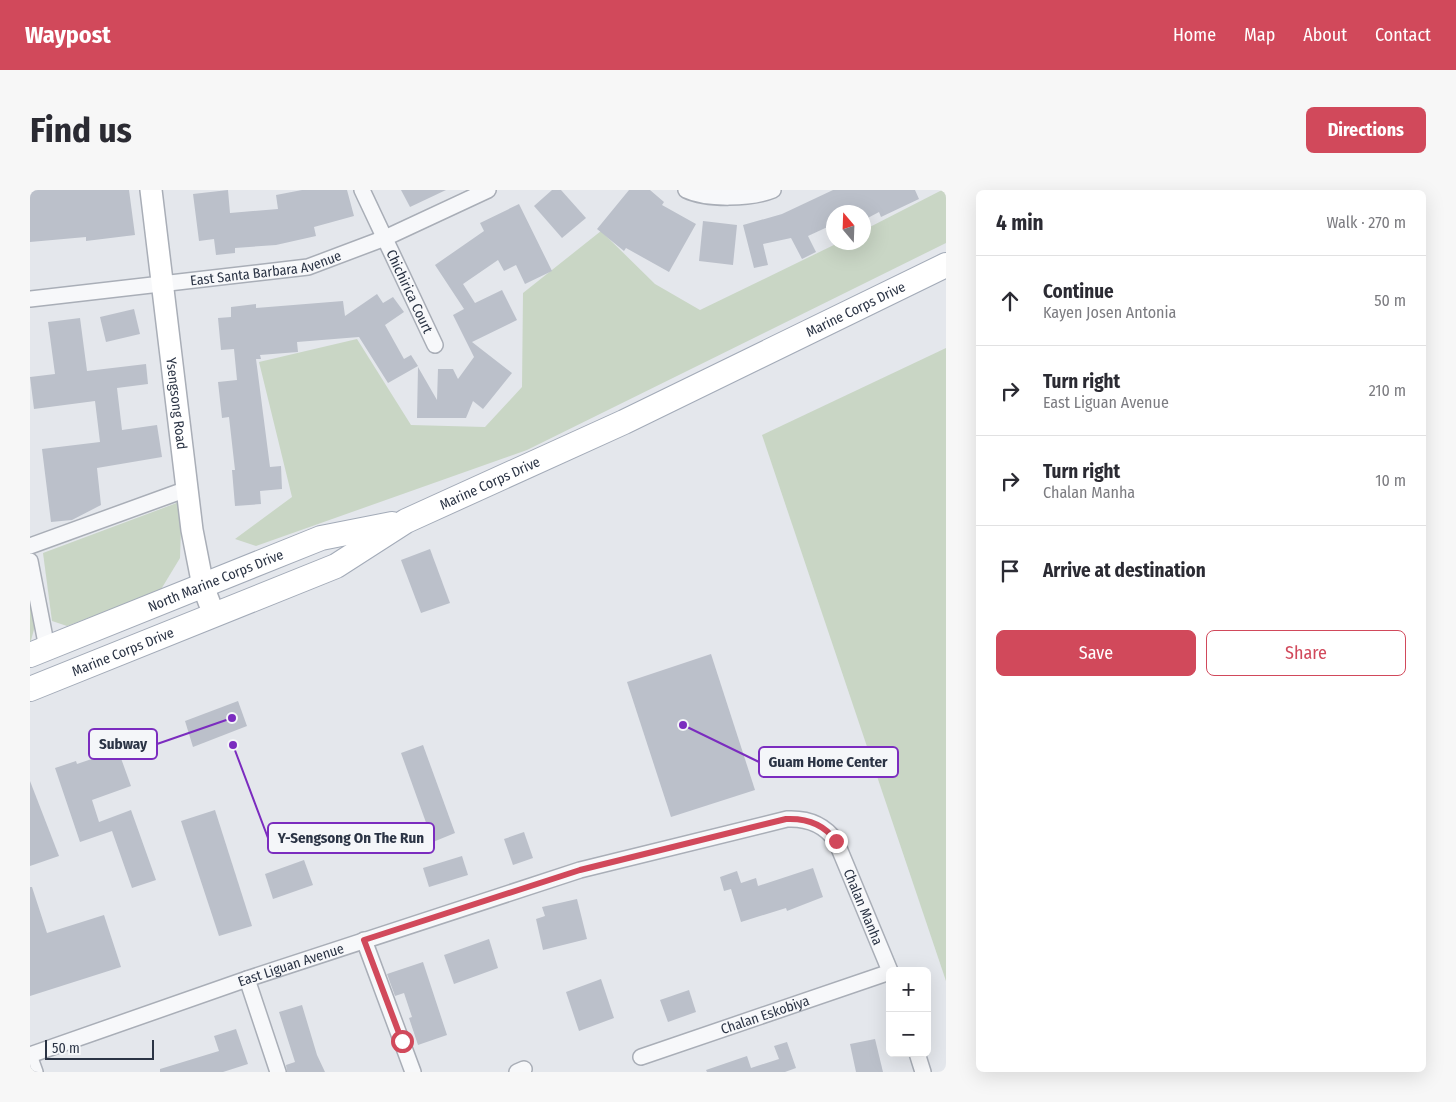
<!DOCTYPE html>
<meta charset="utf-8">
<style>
:root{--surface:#fff;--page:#f7f7f7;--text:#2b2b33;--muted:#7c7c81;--line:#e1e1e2;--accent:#d1495b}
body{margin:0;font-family:"Fira Sans Condensed",sans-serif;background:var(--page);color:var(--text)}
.controls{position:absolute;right:15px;bottom:15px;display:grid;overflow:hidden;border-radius:8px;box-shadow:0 5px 20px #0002}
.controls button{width:45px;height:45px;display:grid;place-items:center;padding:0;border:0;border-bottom:1px solid var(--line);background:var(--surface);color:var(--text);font:25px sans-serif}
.compass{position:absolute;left:796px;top:15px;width:45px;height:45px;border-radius:50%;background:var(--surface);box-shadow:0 5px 20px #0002;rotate:341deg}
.scale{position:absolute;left:15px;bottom:12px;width:109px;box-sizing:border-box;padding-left:5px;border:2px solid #2b3445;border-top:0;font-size:14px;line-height:18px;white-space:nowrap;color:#2b3445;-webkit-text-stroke:4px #f4f6f9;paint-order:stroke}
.stop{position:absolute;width:15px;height:15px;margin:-11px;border:4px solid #d1495b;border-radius:50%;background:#fff}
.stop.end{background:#d1495b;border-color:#fff;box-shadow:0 1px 5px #0008}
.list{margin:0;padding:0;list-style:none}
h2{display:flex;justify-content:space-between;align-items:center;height:65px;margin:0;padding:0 20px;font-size:21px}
h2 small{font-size:16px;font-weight:400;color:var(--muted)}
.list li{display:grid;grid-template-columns:32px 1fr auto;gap:15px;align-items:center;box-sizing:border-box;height:90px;padding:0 20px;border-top:1px solid var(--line)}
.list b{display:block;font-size:19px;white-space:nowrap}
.list p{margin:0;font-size:16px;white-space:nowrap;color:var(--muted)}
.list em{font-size:16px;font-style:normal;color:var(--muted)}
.actions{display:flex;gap:10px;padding:15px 20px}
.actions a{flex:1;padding:11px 0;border:1px solid var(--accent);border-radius:8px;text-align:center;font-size:18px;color:var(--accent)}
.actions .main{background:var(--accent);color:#fff}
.icon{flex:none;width:28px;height:28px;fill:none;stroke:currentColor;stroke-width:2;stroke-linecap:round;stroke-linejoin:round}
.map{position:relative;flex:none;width:916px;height:882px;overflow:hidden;border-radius:8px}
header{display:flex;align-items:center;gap:30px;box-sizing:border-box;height:70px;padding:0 25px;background:var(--accent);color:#fff}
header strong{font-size:24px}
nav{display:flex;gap:28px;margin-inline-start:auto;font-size:18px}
.intro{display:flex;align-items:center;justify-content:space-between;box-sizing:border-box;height:120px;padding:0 30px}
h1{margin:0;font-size:35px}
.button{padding:12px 22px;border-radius:8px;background:var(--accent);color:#fff;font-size:18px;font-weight:700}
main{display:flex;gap:30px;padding:0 30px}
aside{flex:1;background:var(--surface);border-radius:8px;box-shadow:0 5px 20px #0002}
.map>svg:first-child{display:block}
.green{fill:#c9d6c5}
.building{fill:#bbc0ca}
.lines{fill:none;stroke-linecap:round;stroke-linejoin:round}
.minor-casing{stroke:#a9aeb7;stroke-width:18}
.secondary-casing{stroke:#a9aeb7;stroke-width:24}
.primary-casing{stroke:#a3abb8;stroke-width:26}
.minor{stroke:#f7f8fa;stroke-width:15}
.secondary{stroke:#fff;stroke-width:21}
.primary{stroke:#fff;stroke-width:24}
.route{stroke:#d1495b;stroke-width:6}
.labels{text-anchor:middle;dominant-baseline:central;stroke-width:4.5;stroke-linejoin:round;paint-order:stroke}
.street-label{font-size:14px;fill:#2b3445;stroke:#f4f6f9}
.leader{fill:none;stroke:#7b2cbf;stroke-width:2}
.callout-dot{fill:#7b2cbf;stroke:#f4f6f9;stroke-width:2}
.callout{fill:#f4f6f9;stroke:#7b2cbf;stroke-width:2}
.callout-label{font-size:15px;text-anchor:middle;font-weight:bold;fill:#2b3445}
</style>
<header>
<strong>Waypost</strong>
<nav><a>Home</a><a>Map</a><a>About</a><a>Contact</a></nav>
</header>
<div class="intro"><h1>Find us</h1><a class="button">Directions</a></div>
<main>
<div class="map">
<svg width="916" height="882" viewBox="0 0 916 882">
<rect width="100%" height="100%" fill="#e4e7ec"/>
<g class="green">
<polygon points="912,0 916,0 916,53 497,260 226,356 205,349 262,307 229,172 327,149 381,235 455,237 492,197 493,103 571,41 625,94 670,120 808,53 834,52 834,40"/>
<polygon points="916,158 916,791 732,245"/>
<polygon points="152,311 150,368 130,401 37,436 22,431 13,363"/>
<polygon points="0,402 6,432 0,454"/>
</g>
<g class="building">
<polygon points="0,0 99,0 105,45 56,51 56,47 0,52"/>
<polygon points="198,0 200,23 248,19 246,5 272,0 317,0 324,26 284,37 286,46 246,55 205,58 205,63 186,65 184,49 169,51 163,4"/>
<polygon points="371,0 416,0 380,17"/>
<polygon points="522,0 531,0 556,28 532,48 504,16"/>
<polygon points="599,0 620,0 634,12 632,15 666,34 639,82 596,58 594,61 567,39"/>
<polygon points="803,0 885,0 889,9 851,27 849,22 834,30 834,22 804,22 804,34 778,46 786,62 772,69 761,48 733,54 738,75 724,78 713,35 752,24"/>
<polygon points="489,14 522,81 495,94 486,75 474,81 468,70 433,94 445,113 472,100 487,130 442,152 482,183 453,219 443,211 436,228 387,228 388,177 407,210 408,179 423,179 428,189 444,167 423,125 434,119 405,75 454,41 450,33"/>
<polygon points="673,31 707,35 703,75 669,71"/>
<polygon points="347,104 353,113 363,107 374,122 355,135 374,169 381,165 388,176 358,193 329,147 267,152 268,162 230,165 231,169 226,169 240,277 251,276 252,299 230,301 231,314 205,316 202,280 205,280 199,227 192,228 188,192 207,190 204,159 191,160 188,128 201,127 201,117 226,114 226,118 313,111 315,126"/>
<polygon points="104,119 110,144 76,152 70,127"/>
<polygon points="50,128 57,181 116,174 118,194 87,198 92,240 127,235 132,267 67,278 71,315 42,330 21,332 12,259 70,252 65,211 4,219 0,187 25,184 18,132"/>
<polygon points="400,359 420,413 391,423 371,370"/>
<polygon points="681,464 725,600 641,627 597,492"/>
<polygon points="208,511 217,536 163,557 155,531"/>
<polygon points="393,555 425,643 403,652 371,563"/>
<polygon points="88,560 101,596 62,610 69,632 101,620 126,690 102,698 82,641 50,652 25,578 46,571 47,574"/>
<polygon points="0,591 29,666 0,676"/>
<polygon points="185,620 222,736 189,746 151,631"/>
<polygon points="494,642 503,668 483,675 474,649"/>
<polygon points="432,666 438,685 399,697 393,678"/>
<polygon points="274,670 283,695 243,709 235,684"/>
<polygon points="783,678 793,707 757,721 756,718 711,732 701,699 694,701 690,687 707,681 711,693 726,688 728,696"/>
<polygon points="0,697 2,697 17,743 74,725 91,777 0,806"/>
<polygon points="547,709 557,749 513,760 506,729 515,726 512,717"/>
<polygon points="459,749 468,778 424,794 414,765"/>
<polygon points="393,772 417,845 388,855 379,828 382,827 374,803 365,806 357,784"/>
<polygon points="571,789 584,828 549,841 536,802"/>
<polygon points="659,800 666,822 638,832 630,810"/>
<polygon points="272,815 287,865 295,882 257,882 256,875 265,872 249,822"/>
<polygon points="206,839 218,874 193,882 130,882 130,879 189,861 184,846"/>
<polygon points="845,849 853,882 826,882 820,854"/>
<polygon points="757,852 766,878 755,882 677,882 676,880 717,866 721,878 749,869 744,856"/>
</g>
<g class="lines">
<g class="minor-casing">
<g id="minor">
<path id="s1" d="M332,0L405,155"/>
<path d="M656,0C677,10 721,9 743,0"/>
<path id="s2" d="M0,109L278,77L355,48L458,0"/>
<polyline points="0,356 157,299"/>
<polyline points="0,371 17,458"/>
<polyline points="334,750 383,882"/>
<polyline points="217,789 248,882"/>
<polyline points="887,863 893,882"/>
<path id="s3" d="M0,865L217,789L550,680L757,629C777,628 794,634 806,651L860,781"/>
<path id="s4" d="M611,867L860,782"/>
<polyline points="0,868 5,882"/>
<polyline points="487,882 494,879"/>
</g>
</g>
<g class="secondary-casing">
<g id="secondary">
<path id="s5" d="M121,0L162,340L173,396L184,425"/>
</g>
</g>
<g class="primary-casing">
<g id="primary">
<path id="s6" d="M0,465L291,348L362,334"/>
<path id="s7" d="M0,499L306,376L376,331L594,232L916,75"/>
</g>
</g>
<use href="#minor" class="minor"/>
<use href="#secondary" class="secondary"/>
<use href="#primary" class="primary"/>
</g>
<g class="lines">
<path class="route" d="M372,851L334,750L550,680L756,629C777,628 794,634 806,651"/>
</g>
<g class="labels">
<g class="street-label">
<text stroke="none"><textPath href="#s2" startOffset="238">East Santa Barbara Avenue</textPath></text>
<text stroke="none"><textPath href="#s1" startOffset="112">Chichirica Court</textPath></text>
<text stroke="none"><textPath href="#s7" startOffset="910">Marine Corps Drive</textPath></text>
<text stroke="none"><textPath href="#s5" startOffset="215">Ysengsong Road</textPath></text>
<text stroke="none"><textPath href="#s7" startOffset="505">Marine Corps Drive</textPath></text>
<text stroke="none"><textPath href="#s6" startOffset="200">North Marine Corps Drive</textPath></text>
<text stroke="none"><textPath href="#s7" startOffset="100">Marine Corps Drive</textPath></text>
<text stroke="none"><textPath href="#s3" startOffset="921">Chalan Manha</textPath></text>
<text stroke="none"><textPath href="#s3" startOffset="276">East Liguan Avenue</textPath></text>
<text stroke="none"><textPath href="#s4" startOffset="131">Chalan Eskobiya</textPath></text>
</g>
</g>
<path class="leader" d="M202 528L127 554M653 535L729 572M203 555L238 648"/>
<g class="callout-dot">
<circle cx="202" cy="528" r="5"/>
<circle cx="653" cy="535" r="5"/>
<circle cx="203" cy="555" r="5"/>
</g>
<g class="callout">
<rect x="59" y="539" width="68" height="30" rx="5"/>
<rect x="729" y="557" width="139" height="30" rx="5"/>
<rect x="238" y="633" width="166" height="30" rx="5"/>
</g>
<g class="callout-label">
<text x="93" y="559">Subway</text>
<text x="798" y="577">Guam Home Center</text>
<text x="321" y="653">Y-Sengsong On The Run</text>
</g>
</svg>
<div class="controls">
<button>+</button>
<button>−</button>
</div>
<svg class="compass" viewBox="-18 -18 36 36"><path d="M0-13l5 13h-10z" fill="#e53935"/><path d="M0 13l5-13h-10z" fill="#7c7c81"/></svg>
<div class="scale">50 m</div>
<div class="stop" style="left:372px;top:851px"></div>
<div class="stop end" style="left:806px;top:651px"></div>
</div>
<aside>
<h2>4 min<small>Walk · 270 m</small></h2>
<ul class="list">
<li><svg class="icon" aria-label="ahead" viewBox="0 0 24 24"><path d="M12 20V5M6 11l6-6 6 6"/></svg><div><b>Continue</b><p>Kayen Josen Antonia</p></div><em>50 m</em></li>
<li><svg class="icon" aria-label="right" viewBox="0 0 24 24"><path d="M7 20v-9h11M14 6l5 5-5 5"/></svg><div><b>Turn right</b><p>East Liguan Avenue</p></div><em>210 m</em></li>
<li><svg class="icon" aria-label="right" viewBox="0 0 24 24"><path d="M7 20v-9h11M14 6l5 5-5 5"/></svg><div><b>Turn right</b><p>Chalan Manha</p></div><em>10 m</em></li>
<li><svg class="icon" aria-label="arrive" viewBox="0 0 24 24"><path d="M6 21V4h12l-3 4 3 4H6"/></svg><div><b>Arrive at destination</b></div></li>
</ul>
<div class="actions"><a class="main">Save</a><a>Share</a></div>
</aside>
</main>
